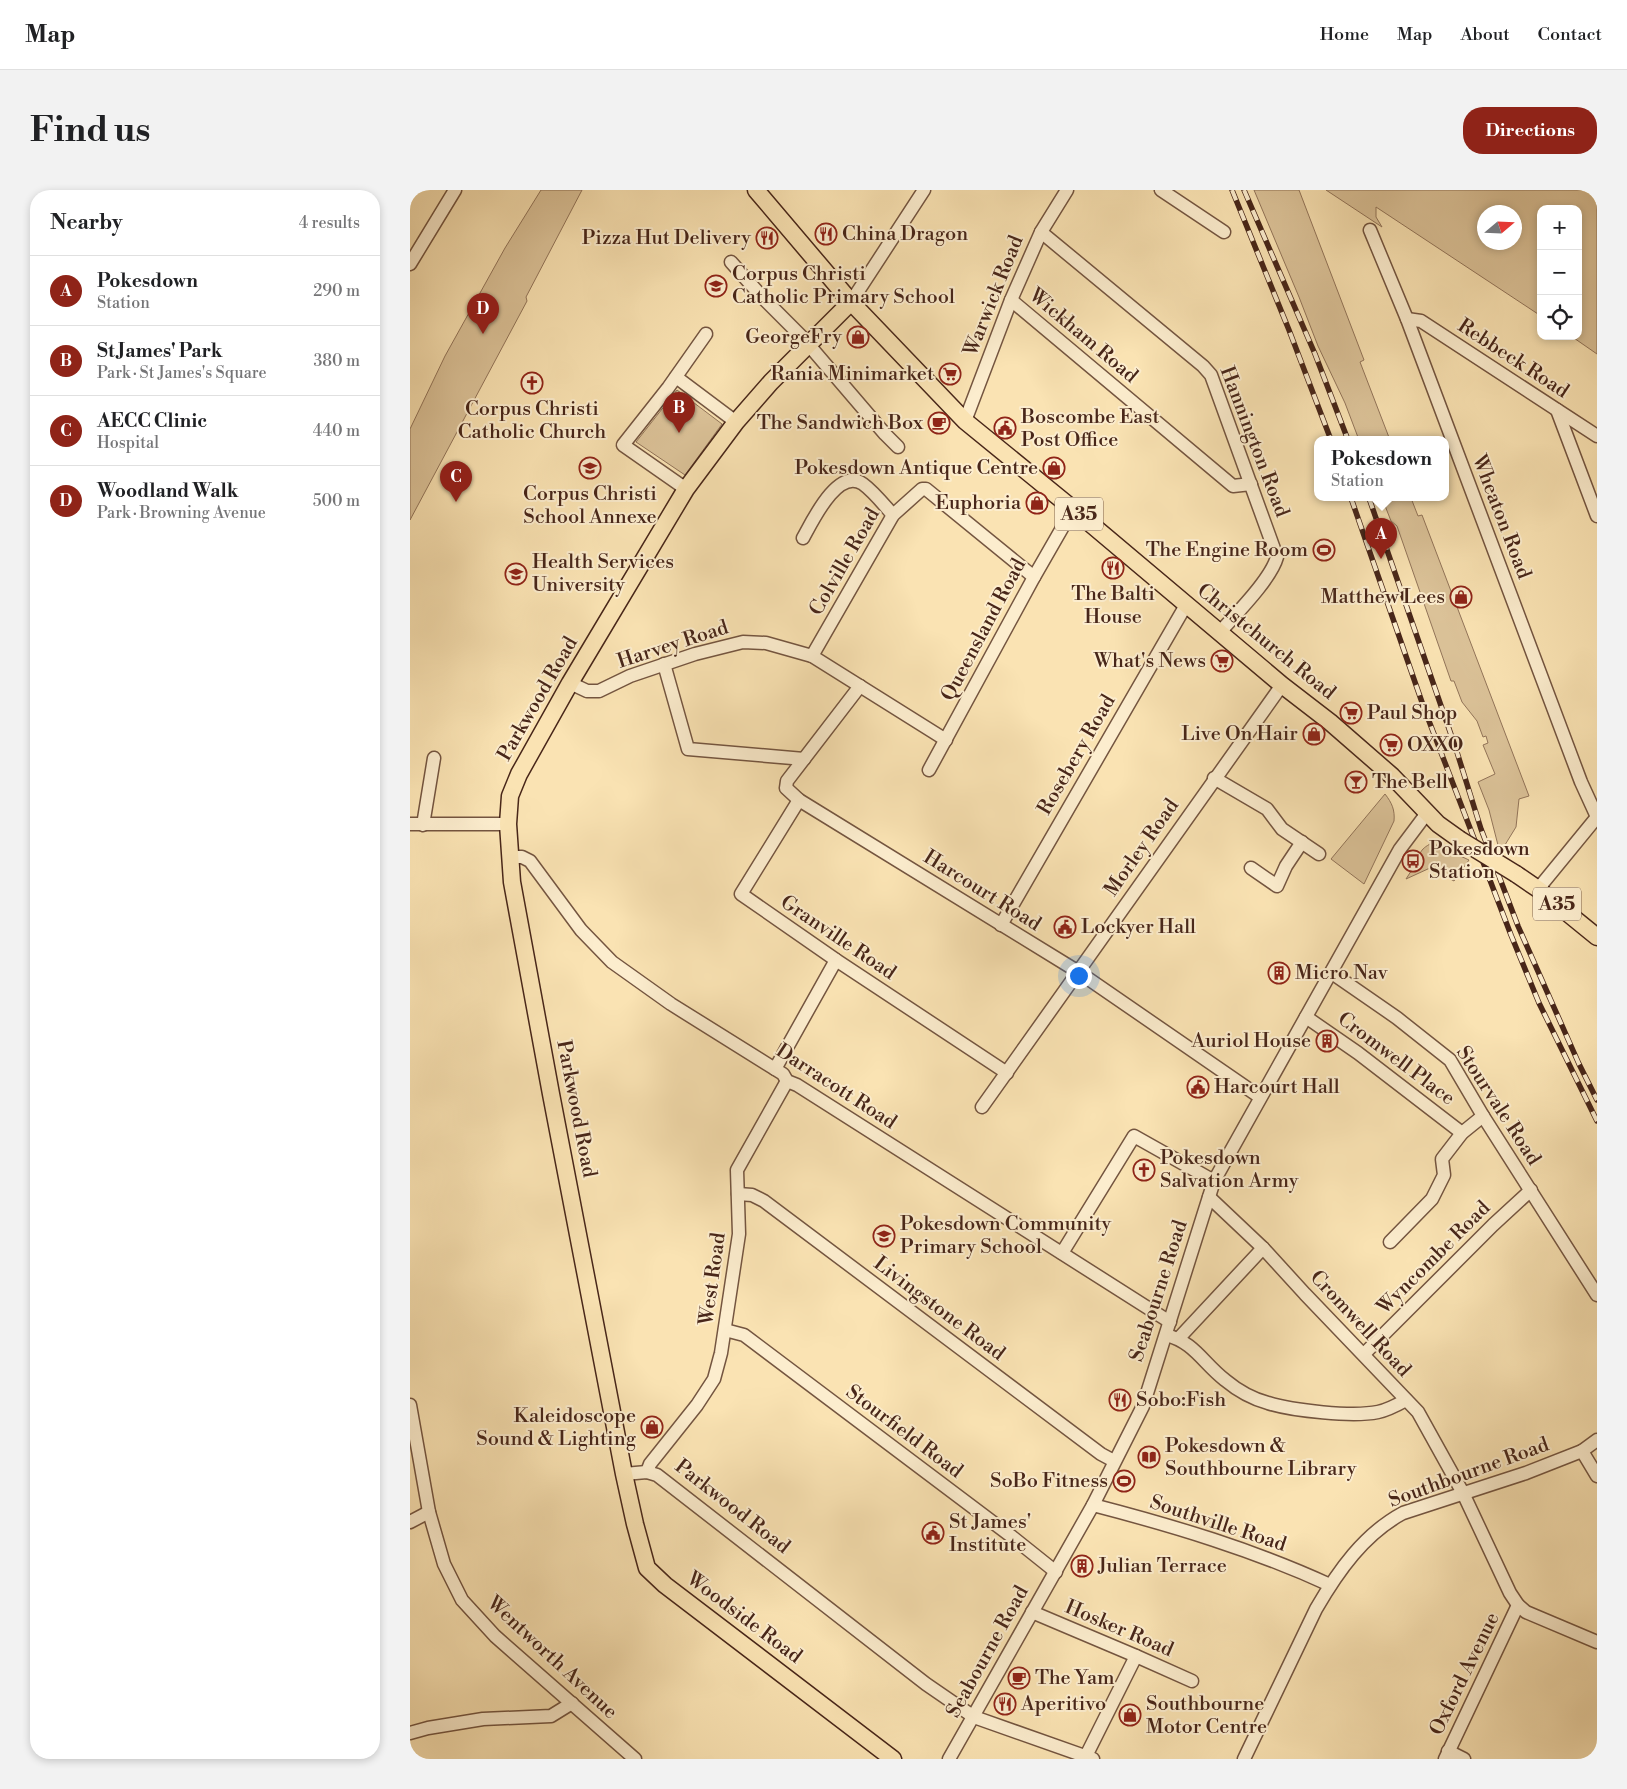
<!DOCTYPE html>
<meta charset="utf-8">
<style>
:root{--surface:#fff;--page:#f2f2f2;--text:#202124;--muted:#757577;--line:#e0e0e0;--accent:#8f2418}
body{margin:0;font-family:"Libre Bodoni",serif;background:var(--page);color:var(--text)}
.controls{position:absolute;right:15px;top:15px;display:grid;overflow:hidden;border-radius:10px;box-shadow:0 2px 8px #0003}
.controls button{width:45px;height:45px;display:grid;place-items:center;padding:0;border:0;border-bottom:1px solid var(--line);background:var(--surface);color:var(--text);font:25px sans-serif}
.compass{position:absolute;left:1067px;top:15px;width:45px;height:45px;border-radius:50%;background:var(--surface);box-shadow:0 2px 8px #0003;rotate:71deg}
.you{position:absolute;left:668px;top:785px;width:18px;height:18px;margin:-12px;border:4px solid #fff;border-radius:50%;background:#1a73e8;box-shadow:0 0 0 8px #1a73e833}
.badge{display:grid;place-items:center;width:32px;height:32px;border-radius:50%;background:var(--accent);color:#fff;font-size:16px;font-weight:700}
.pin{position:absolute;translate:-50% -41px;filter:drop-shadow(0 1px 2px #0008)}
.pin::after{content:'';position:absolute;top:26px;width:18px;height:15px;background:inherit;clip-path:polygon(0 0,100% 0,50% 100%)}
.popup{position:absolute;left:904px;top:246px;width:135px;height:65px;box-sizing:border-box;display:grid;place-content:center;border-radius:10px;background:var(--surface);filter:drop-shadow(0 1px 4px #0005);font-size:16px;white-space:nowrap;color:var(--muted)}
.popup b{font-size:19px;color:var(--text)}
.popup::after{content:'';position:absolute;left:50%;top:100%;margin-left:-10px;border:10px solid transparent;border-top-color:var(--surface)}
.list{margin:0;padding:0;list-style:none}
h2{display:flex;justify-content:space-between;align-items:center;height:65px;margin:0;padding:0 20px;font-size:21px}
h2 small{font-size:16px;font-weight:400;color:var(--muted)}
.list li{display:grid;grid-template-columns:32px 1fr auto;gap:15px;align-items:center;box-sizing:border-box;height:70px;padding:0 20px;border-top:1px solid var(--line)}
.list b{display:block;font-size:19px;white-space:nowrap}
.list p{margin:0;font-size:16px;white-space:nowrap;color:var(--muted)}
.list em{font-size:16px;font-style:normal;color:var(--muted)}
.icon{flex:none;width:28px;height:28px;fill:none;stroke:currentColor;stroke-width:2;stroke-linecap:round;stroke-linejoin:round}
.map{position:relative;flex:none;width:1187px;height:1569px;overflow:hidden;border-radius:20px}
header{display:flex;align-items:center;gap:30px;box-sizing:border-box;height:70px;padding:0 25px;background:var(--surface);border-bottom:1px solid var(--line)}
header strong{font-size:24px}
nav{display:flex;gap:28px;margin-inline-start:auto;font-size:18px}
.intro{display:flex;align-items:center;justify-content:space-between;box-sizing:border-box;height:120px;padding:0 30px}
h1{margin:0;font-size:35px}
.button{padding:12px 22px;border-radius:20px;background:var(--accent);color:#fff;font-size:18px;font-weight:700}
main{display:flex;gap:30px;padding:0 30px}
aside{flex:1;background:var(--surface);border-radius:20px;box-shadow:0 2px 8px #0003}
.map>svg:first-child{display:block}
.green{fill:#dcc399;stroke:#927459;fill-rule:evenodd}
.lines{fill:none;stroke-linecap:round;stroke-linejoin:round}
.minor-casing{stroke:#745540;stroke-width:15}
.major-casing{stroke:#482619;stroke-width:19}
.minor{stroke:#fcedce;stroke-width:12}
.major{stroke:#fae3b3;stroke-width:16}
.rail-casing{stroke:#482619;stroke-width:5.5}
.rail{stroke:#fcedce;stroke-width:4;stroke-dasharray:11;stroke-linecap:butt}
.major-bridge-casing{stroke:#482619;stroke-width:19;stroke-linecap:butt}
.major-bridge{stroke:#fae3b3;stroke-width:16}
.labels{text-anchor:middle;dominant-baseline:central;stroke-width:4;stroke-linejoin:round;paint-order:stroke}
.shield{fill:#fcedce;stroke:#7e624f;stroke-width:1}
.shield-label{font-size:19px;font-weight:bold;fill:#482619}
.poi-label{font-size:20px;fill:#482619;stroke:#fcedce;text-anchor:start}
.street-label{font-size:20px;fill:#482619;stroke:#fcedce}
</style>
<header>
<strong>Map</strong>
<nav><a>Home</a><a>Map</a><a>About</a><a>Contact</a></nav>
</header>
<div class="intro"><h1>Find us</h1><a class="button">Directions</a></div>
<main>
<aside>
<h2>Nearby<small>4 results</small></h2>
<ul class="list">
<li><span class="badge">A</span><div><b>Pokesdown</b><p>Station</p></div><em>290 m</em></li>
<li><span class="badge">B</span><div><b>St James' Park</b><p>Park · St James's Square</p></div><em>380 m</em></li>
<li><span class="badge">C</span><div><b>AECC Clinic</b><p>Hospital</p></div><em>440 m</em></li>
<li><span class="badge">D</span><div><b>Woodland Walk</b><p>Park · Browning Avenue</p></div><em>500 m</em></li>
</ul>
</aside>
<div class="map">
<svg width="1187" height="1569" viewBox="0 0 1187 1569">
<rect width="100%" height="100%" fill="#fae3b3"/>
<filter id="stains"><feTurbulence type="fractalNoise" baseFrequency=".004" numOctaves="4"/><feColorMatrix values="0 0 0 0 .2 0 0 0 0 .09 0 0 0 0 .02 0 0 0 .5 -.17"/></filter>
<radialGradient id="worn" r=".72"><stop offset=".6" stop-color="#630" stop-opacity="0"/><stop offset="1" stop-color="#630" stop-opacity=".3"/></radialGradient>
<g class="green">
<polygon points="131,0 172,0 116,107 117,111 0,330 0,239 35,166 95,58"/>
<polygon points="844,0 889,0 954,170 950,172 980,250 949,250 935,213 908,156 889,107"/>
<path d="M916,0H1187V164L1161,146H1168V19H1131V126L966,17V27L972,37ZM1074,22H1104V52H1074Z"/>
<polygon points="267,200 312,234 275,285 226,252"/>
<polygon points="972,308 1001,308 1008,326 1012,325 1119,606 1109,609 1106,637 1090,663 1079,620 1068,592 1085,584 1073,555 1078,553 1076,546 1073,547 1067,531 1052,512 1044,491 1041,491 987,336 981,331"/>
<path d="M975,604C982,613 985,620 984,631L954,694L921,669Z"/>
<path d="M1022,653L1059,670L1044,691L1020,678L996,689C999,684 1002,680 1005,675C1011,664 1008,660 1022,653Z"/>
</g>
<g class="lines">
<g class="minor-casing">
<g id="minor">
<polyline points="751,0 814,42"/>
<polyline points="960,40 997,129 1171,592 1187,627"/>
<path d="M631,42L793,176L801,185L867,367C861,389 826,424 810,442"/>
<polyline points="321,72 353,108 392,147 475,244 488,257"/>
<polyline points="0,74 45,0"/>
<polyline points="601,110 823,296 841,294"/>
<polyline points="441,112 514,0"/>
<polyline points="997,129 1011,131 1187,246"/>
<polyline points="266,187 326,232"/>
<polyline points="1147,220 1187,326"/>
<polyline points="555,231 601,110 631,42 657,0"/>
<polyline points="276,299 213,255 258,198 296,144"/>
<path d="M393,348C402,332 428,276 453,294C464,302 474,315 483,325"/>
<polyline points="402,466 483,325 512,299 516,299 624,387"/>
<polyline points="254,474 278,559 394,569"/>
<polyline points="160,493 177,501 189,501 220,486 285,464 333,452 356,453 402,466 536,550"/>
<polyline points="450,496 377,591 376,598 389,610 667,781 850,907"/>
<polyline points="519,580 624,387 663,319"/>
<polyline points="804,588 857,619 872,639 909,664"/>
<polyline points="389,610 331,704 426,770 597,883"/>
<polyline points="0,634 98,634"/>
<polyline points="13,635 24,568"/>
<polyline points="99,667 112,667 120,671 171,740 202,772 261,814 373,884 377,891 387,895 760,1132"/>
<polyline points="841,678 867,696 876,676 892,652"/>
<polyline points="1128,699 1187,627"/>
<polyline points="591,735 776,415"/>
<polyline points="922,783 987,828 1040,870 1073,926 1187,1105"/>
<polyline points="896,827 948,863 1052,943"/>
<polyline points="365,879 426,770"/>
<polyline points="572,917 872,495"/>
<polyline points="328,1004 342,1005 354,1011 691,1264 704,1271"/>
<polyline points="799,1007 853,1058 895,1104 1008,1222 1053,1303 1100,1403 1108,1415 1116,1422 1187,1452"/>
<polyline points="980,1052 1022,1009 1034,985 1032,969 1052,943 1073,926"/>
<polyline points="652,1063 724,946 804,991"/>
<polyline points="315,1140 334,1145 601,1346 646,1382"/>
<path d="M756,1145C784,1152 793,1173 815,1190C827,1200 843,1209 858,1213C883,1221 943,1227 968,1222C978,1220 987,1215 996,1210"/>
<polyline points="769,1148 853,1058"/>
<polyline points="954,1164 1083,1035 1121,1000"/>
<polyline points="0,1215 19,1322 34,1374 52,1410 85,1446 225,1569"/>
<polyline points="1172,1261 1187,1286"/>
<polyline points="237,1282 240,1274 287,1215 304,1189 311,1163 329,1044 327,980 377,891"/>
<polyline points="214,1284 237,1282 247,1285 516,1494 564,1527 683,1569"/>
<path d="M683,1315C764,1336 844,1360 920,1395"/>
<polyline points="0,1332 19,1322"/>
<polyline points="622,1422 726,1466 782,1491"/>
<polyline points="0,1543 18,1538 73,1529 141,1526 162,1513"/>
<polyline points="1038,1561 1054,1569"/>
<polyline points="676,1566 726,1466"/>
<polyline points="539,1569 683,1315 733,1216 804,991 990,659 1017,623"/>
<path d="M834,1569L906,1419C928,1381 954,1344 993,1323L1116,1283L1172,1261L1187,1250"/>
<polyline points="1035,1569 1108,1415"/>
</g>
</g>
<g class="major-casing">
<g id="major">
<polyline points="346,0 441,112 555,231 663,319 872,495 920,532 982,586 1028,634 1049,649"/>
<polyline points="441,112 361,192 326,232 276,299 160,493 109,584 100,606 98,634 102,692 141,904 214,1284 225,1334 237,1378 255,1395 483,1569"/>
<polyline points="1106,684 1128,699 1187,747"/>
</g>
</g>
<use href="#minor" class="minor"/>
<use href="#major" class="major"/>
<g class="rail-casing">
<g id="rail">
<polyline points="822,0 879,140 921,250"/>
<polyline points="834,0 905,164 938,250"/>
<polyline points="941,308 1014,518 1101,745 1129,813 1187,931"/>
<polyline points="959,308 1046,559 1071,639 1108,736 1169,874 1187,910"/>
</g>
</g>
<use href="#rail" class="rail"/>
<g class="major-bridge-casing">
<polyline id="major-bridge" points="1049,649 1106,684"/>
</g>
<use href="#major-bridge" class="major-bridge"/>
</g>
<defs>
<g id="restaurant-ring" transform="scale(1.125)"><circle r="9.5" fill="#fcedce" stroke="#8f2418" stroke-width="1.5"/><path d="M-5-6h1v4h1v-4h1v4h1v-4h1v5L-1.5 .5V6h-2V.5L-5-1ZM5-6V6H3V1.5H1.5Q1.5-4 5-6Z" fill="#8f2418"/></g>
<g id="school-ring" transform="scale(1.125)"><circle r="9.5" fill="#fcedce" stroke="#8f2418" stroke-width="1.5"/><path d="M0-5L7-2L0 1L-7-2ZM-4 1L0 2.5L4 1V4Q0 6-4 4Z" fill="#8f2418"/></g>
<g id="shop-ring" transform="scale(1.125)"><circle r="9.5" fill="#fcedce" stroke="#8f2418" stroke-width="1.5"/><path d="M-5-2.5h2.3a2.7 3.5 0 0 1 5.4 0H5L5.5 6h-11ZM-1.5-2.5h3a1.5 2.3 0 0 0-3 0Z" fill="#8f2418"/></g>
<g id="supermarket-ring" transform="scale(1.125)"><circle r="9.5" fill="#fcedce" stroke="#8f2418" stroke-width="1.5"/><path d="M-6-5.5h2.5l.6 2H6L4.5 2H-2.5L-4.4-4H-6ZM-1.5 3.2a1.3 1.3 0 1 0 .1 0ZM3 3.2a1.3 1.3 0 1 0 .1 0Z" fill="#8f2418"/></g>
<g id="church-ring" transform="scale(1.125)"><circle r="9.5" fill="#fcedce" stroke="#8f2418" stroke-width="1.5"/><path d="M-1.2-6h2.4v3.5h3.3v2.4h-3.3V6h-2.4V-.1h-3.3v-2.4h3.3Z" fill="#8f2418"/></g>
<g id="cafe-ring" transform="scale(1.125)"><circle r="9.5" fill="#fcedce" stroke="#8f2418" stroke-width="1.5"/><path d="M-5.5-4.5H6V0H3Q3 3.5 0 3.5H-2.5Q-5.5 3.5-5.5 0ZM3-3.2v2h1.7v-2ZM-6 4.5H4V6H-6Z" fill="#8f2418"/></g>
<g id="civic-ring" transform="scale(1.125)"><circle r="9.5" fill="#fcedce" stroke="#8f2418" stroke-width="1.5"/><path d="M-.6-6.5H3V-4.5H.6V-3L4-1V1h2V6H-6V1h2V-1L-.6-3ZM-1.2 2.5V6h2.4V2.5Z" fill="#8f2418"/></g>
<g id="stadium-ring" transform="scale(1.125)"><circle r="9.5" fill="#fcedce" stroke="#8f2418" stroke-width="1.5"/><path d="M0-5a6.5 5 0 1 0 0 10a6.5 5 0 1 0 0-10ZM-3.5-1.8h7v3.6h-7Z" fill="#8f2418"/></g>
<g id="university-ring" transform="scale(1.125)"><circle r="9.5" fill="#fcedce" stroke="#8f2418" stroke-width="1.5"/><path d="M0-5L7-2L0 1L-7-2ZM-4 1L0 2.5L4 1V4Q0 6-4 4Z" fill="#8f2418"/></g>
<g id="bar-ring" transform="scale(1.125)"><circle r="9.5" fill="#fcedce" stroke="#8f2418" stroke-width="1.5"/><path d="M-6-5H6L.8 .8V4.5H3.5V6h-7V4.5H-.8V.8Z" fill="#8f2418"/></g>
<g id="bus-ring" transform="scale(1.125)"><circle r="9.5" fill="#fcedce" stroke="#8f2418" stroke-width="1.5"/><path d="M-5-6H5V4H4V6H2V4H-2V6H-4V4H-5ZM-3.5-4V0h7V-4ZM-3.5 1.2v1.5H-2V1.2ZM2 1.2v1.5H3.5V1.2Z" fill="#8f2418"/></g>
<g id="building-ring" transform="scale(1.125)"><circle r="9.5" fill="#fcedce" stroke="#8f2418" stroke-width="1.5"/><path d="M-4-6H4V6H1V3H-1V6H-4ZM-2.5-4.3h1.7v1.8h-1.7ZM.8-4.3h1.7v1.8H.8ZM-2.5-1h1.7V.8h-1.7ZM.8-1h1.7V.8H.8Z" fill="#8f2418"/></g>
<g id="library-ring" transform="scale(1.125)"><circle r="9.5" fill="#fcedce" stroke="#8f2418" stroke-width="1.5"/><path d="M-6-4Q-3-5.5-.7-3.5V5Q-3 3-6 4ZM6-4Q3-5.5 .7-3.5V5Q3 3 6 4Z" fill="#8f2418"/></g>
</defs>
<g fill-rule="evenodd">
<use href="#restaurant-ring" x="416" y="44"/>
<use href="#restaurant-ring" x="357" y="48"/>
<use href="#school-ring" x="306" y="96"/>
<use href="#shop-ring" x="448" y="147"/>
<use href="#supermarket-ring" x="540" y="184"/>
<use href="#church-ring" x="122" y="193"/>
<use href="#cafe-ring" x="529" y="233"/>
<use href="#civic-ring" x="595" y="238"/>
<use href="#school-ring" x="180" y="278"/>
<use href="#shop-ring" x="644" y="278"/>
<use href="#shop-ring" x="627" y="313"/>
<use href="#stadium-ring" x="914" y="360"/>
<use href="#restaurant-ring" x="703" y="378"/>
<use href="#university-ring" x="106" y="384"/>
<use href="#shop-ring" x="1051" y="407"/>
<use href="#supermarket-ring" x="812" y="471"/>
<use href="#supermarket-ring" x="941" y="523"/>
<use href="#shop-ring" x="904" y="544"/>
<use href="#supermarket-ring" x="981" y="555"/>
<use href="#bar-ring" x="946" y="592"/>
<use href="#bus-ring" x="1003" y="671"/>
<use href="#civic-ring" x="655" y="737"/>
<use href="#building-ring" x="869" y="783"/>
<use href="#building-ring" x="917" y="851"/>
<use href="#civic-ring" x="788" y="897"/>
<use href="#church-ring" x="734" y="980"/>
<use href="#school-ring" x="474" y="1046"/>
<use href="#restaurant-ring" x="710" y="1210"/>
<use href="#shop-ring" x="242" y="1237"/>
<use href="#library-ring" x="739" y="1267"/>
<use href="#stadium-ring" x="714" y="1291"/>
<use href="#civic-ring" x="523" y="1343"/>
<use href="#building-ring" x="672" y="1376"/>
<use href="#cafe-ring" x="609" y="1488"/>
<use href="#restaurant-ring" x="595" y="1514"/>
<use href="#shop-ring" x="720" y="1525"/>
</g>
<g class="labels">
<g class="shield">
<rect x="645" y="307.5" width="48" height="33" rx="4"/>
<rect x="1123" y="697.5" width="48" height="33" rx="4"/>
</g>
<g class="shield-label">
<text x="669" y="324">A35</text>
<text x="1147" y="714">A35</text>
</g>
<g class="poi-label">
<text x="432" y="44">China Dragon</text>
<text x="341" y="48" text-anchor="end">Pizza Hut Delivery</text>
<text x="322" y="84">Corpus Christi<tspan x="322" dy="23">Catholic Primary School</tspan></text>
<text x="432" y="147" text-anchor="end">GeorgeFry</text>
<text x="524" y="184" text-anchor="end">Rania Minimarket</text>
<text x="122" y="219" text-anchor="middle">Corpus Christi<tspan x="122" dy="23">Catholic Church</tspan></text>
<text x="611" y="227">Boscombe East<tspan x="611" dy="23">Post Office</tspan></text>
<text x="513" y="233" text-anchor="end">The Sandwich Box</text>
<text x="628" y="278" text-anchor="end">Pokesdown Antique Centre</text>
<text x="180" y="304" text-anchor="middle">Corpus Christi<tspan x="180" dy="23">School Annexe</tspan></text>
<text x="611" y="313" text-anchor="end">Euphoria</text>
<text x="898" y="360" text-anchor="end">The Engine Room</text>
<text x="122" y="372">Health Services<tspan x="122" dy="23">University</tspan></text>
<text x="703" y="404" text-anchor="middle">The Balti<tspan x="703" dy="23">House</tspan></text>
<text x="1035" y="407" text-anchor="end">Matthew Lees</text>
<text x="796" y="471" text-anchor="end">What's News</text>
<text x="957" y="523">Paul Shop</text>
<text x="888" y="544" text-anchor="end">Live On Hair</text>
<text x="997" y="555">OXXO</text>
<text x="962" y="592">The Bell</text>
<text x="1019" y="659">Pokesdown<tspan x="1019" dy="23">Station</tspan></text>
<text x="671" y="737">Lockyer Hall</text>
<text x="885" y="783">Micro Nav</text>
<text x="901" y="851" text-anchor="end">Auriol House</text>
<text x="804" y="897">Harcourt Hall</text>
<text x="750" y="968">Pokesdown<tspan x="750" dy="23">Salvation Army</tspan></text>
<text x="490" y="1034">Pokesdown Community<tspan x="490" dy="23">Primary School</tspan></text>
<text x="726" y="1210">Sobo:Fish</text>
<text x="226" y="1226" text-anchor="end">Kaleidoscope<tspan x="226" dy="23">Sound &amp; Lighting</tspan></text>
<text x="755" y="1256">Pokesdown &amp;<tspan x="755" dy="23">Southbourne Library</tspan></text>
<text x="698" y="1291" text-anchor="end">SoBo Fitness</text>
<text x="539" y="1332">St James'<tspan x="539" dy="23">Institute</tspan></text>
<text x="688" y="1376">Julian Terrace</text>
<text x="625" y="1488">The Yam</text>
<text x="611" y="1514">Aperitivo</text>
<text x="736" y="1514">Southbourne<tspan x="736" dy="23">Motor Centre</tspan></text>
</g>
<g class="street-label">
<text transform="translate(584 106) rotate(-68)">Warwick Road</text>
<text transform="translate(673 146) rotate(40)">Wickham Road</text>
<text transform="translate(1103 169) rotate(33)">Rebbeck Road</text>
<text transform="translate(844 252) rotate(69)">Hannington Road</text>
<text transform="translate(1091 327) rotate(69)">Wheaton Road</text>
<text transform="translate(435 372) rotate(-60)">Colville Road</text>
<text transform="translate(574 440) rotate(-62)">Queensland Road</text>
<text transform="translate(856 452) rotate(39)">Christchurch Road</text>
<text transform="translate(263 455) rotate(-18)">Harvey Road</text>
<text transform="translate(128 509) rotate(-60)">Parkwood Road</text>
<text transform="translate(667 565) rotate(-60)">Rosebery Road</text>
<text transform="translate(732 658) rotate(-55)">Morley Road</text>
<text transform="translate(572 701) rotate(32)">Harcourt Road</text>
<text transform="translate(428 748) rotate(34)">Granville Road</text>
<text transform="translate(986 869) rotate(37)">Cromwell Place</text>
<text transform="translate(426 897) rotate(33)">Darracott Road</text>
<text transform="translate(1088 916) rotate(57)">Stourvale Road</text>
<text transform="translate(166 919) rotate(79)">Parkwood Road</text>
<text transform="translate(1024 1068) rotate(-45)">Wyncombe Road</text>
<text transform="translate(303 1089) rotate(-82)">West Road</text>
<text transform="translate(749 1101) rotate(-72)">Seabourne Road</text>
<text transform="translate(529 1119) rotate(37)">Livingstone Road</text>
<text transform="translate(950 1134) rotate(47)">Cromwell Road</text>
<text transform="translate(494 1242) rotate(37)">Stourfield Road</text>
<text transform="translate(1059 1283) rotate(-20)">Southbourne Road</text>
<text transform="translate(322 1317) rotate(38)">Parkwood Road</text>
<text transform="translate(808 1334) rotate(18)">Southville Road</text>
<text transform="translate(334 1428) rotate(37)">Woodside Road</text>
<text transform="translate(709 1439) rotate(23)">Hosker Road</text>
<text transform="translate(578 1462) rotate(-61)">Seabourne Road</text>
<text transform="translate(142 1468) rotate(43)">Wentworth Avenue</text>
<text transform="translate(1055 1484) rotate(-64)">Oxford Avenue</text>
</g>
</g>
<rect width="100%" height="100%" filter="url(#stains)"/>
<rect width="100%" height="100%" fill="url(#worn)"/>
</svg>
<div class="controls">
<button>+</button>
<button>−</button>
<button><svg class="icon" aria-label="locate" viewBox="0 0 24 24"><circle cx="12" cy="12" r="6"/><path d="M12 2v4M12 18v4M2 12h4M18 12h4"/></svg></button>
</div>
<svg class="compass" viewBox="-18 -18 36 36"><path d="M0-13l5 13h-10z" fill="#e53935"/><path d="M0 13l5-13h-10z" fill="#757577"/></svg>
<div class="you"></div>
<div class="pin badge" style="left:971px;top:369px">A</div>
<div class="popup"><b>Pokesdown</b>Station</div>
<div class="pin badge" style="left:269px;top:243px">B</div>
<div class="pin badge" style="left:46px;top:312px">C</div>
<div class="pin badge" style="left:73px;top:144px">D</div>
</div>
</main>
